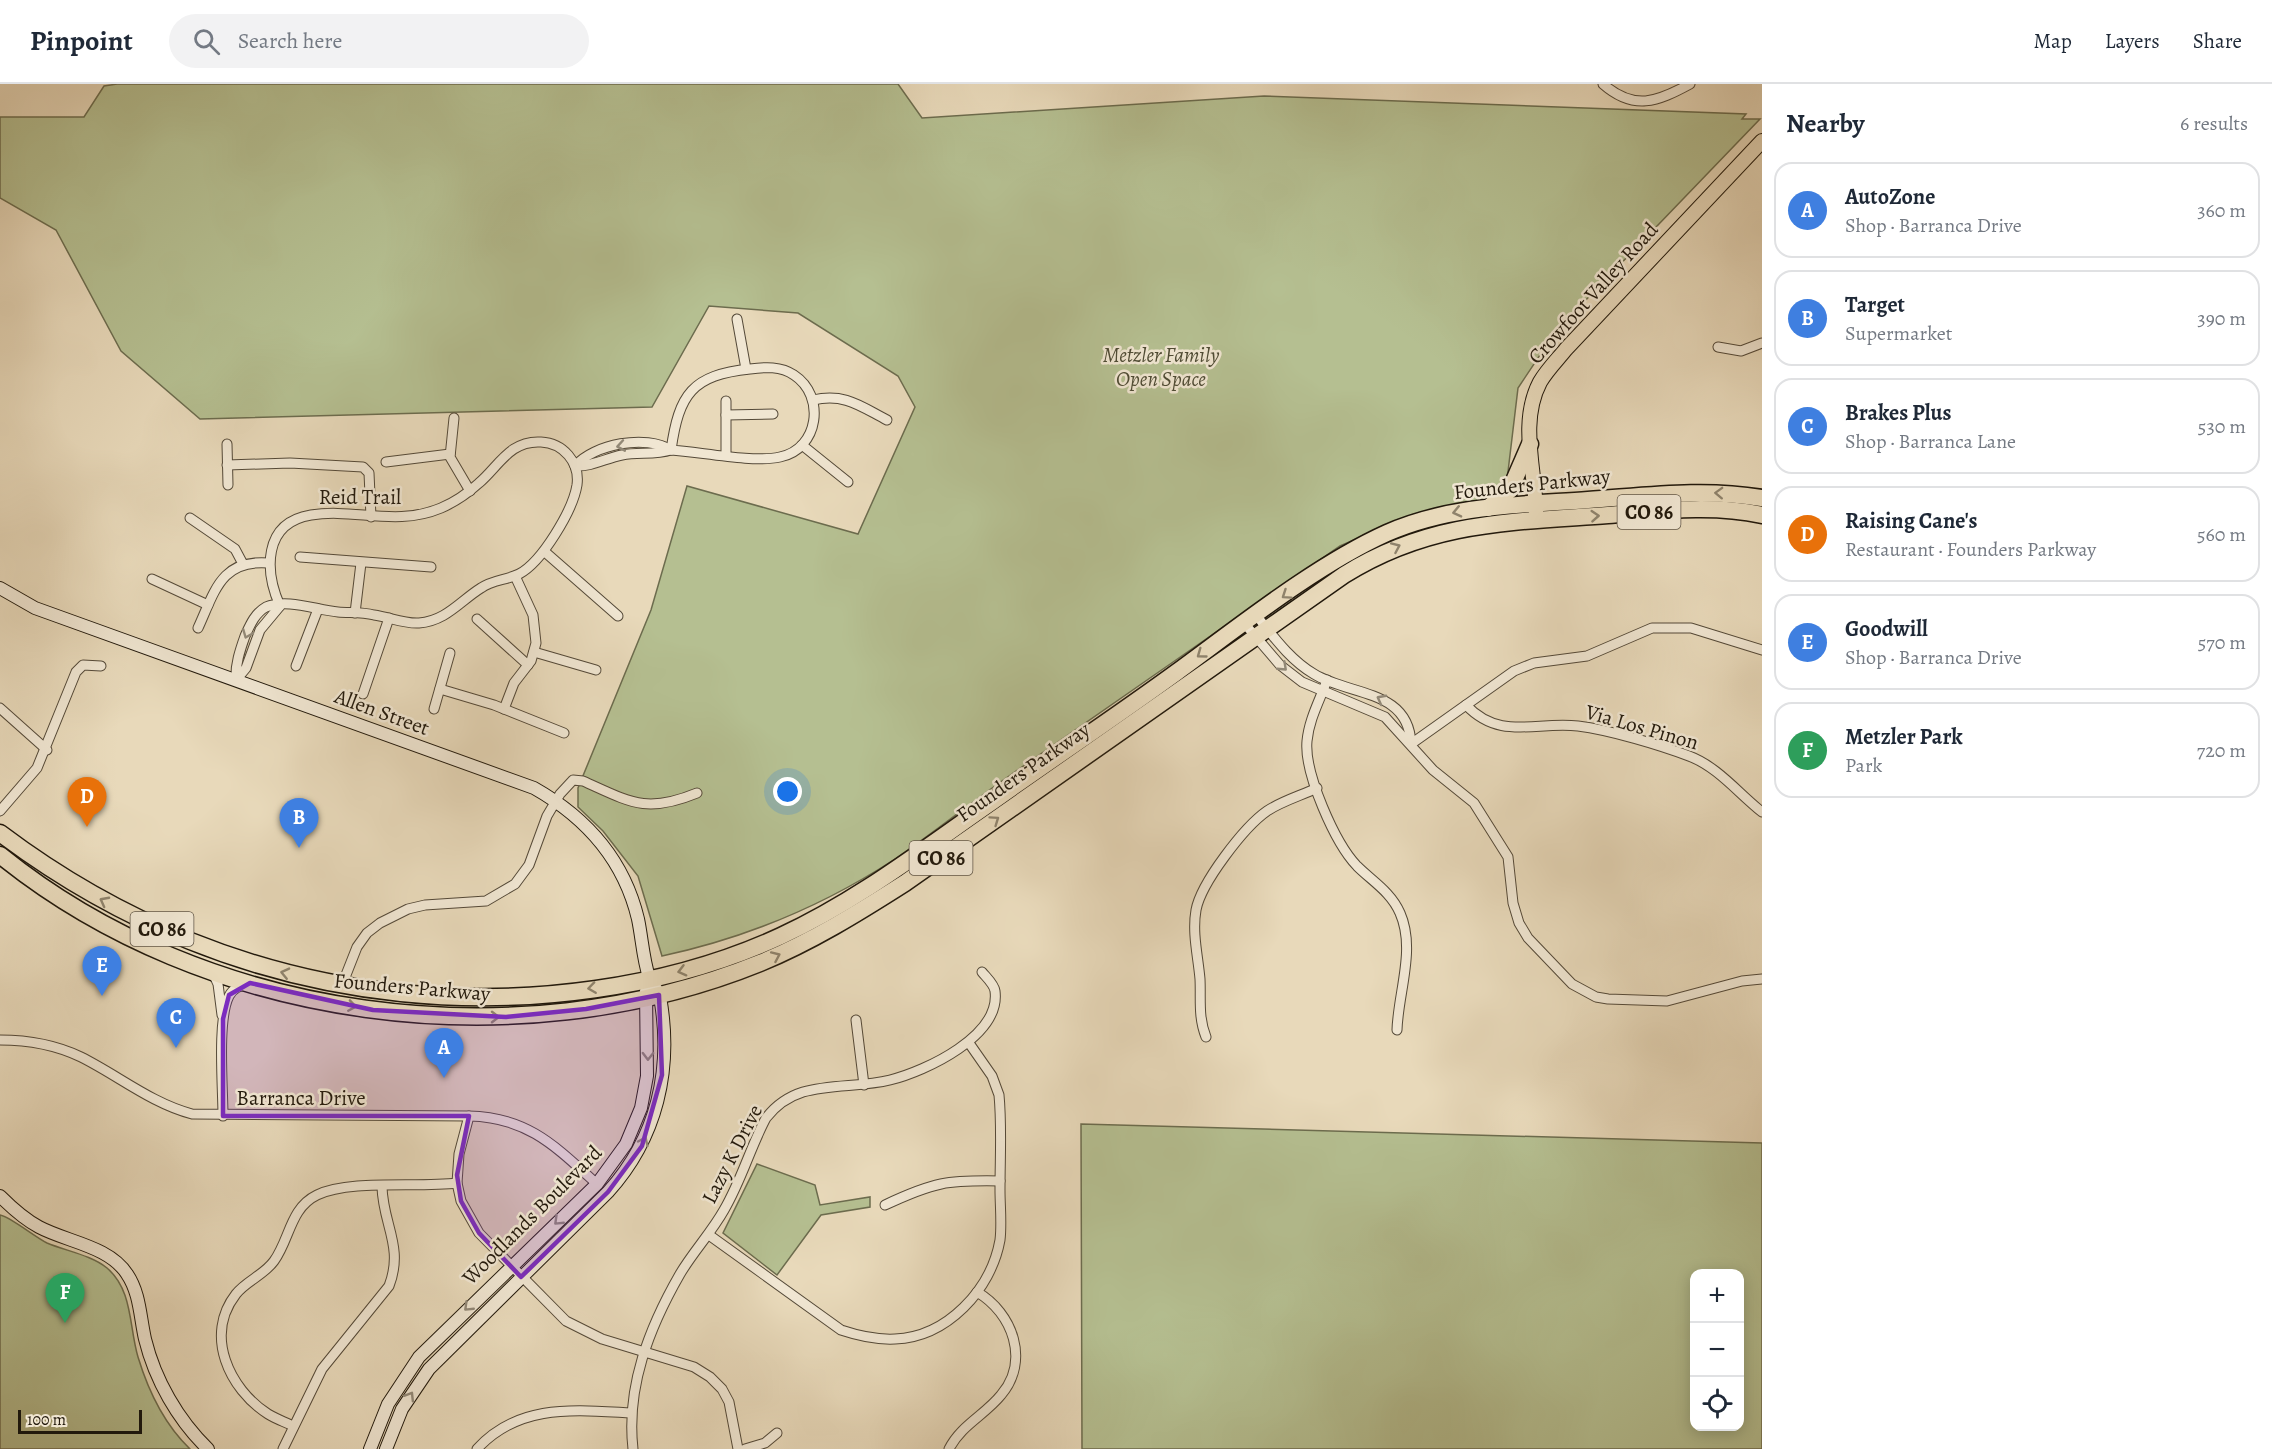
<!DOCTYPE html>
<meta charset="utf-8">
<style>
:root{--surface:#fff;--page:#f2f2f3;--text:#1f2937;--muted:#747a83;--line:#e0e1e3;--accent:#111827}
body{margin:0;font-family:Alegreya,serif;background:var(--page);color:var(--text)}
.controls{position:absolute;right:18px;bottom:18px;display:grid;overflow:hidden;border-radius:12px;box-shadow:0 3px 15px #0003}
.controls button{width:54px;height:54px;display:grid;place-items:center;padding:0;border:0;border-bottom:2px solid var(--line);background:var(--surface);color:var(--text);font:30px sans-serif}
.scale{position:absolute;left:18px;bottom:15px;width:124px;box-sizing:border-box;padding-left:6px;border:3px solid #22190c;border-top:0;font-size:16px;line-height:21px;white-space:nowrap;color:#22190c;-webkit-text-stroke:4px #f0e6d2;paint-order:stroke}
.you{position:absolute;left:788px;top:708px;width:21px;height:21px;margin:-15px;border:4px solid #fff;border-radius:50%;background:#1a73e8;box-shadow:0 0 0 9px #1a73e833}
.badge{display:grid;place-items:center;width:39px;height:39px;border-radius:50%;background:var(--accent);color:#fff;font-size:20px;font-weight:700}
.pin{position:absolute;translate:-50% -50px;filter:drop-shadow(0 2px 3px #0008)}
.pin::after{content:'';position:absolute;top:32px;width:21px;height:18px;background:inherit;clip-path:polygon(0 0,100% 0,50% 100%)}
.list{margin:0;padding:0;list-style:none}
h2{display:flex;justify-content:space-between;align-items:center;height:78px;margin:0;padding:0 24px;font-size:26px}
h2 small{font-size:20px;font-weight:400;color:var(--muted)}
.list li{display:grid;grid-template-columns:39px 1fr auto;gap:18px;align-items:center;box-sizing:border-box;height:96px;margin:0 12px 12px;padding:0 12px;border:2px solid var(--line);border-radius:18px}
.list b{display:block;font-size:22px;white-space:nowrap}
.list p{margin:0;font-size:20px;white-space:nowrap;color:var(--muted)}
.list em{font-size:20px;font-style:normal;color:var(--muted)}
.icon{flex:none;width:33px;height:33px;fill:none;stroke:currentColor;stroke-width:2;stroke-linecap:round;stroke-linejoin:round}
.map{position:relative;flex:none;width:1762px;height:1365px;overflow:hidden}
header{display:flex;align-items:center;gap:36px;box-sizing:border-box;height:84px;padding:0 30px;background:var(--surface);border-bottom:2px solid var(--line)}
header strong{font-size:28px}
nav{display:flex;gap:33px;margin-inline-start:auto;font-size:21px}
.search{width:420px;height:54px;background:var(--page);display:flex;align-items:center;gap:15px;box-sizing:border-box;padding:0 21px;border-radius:33px;color:var(--muted);font-size:22px}
main{display:flex}
aside{flex:1;background:var(--surface)}
.map>svg:first-child{display:block}
.green{fill:#b5bf91;stroke:#6c6c4e;stroke-width:1.5;fill-rule:evenodd}
.lines{fill:none;stroke-linecap:round;stroke-linejoin:round}
.street-casing{stroke:#544938;stroke-width:11}
.secondary-casing{stroke:#22190c;stroke-width:14}
.primary-casing{stroke:#22190c;stroke-width:16}
.highway-casing{stroke:#22190c;stroke-width:19}
.street{stroke:#f0e6d2;stroke-width:9}
.secondary{stroke:#f0e6d2;stroke-width:12}
.primary{stroke:#e8d9ba;stroke-width:14}
.highway{stroke:#e8d9ba;stroke-width:16}
.oneway{stroke:#938a79}
.oneway2{stroke:#8f836c}
.marked{fill:#7b2cbf;fill-opacity:0.2;stroke:#7b2cbf;stroke-width:4.5;stroke-linejoin:round}
.labels{text-anchor:middle;dominant-baseline:central;stroke-width:5;stroke-linejoin:round;paint-order:stroke}
.shield{fill:#f0e6d2;stroke:#605647;stroke-width:1.5}
.shield-label{font-size:20px;font-weight:bold;fill:#22190c}
.street-label{font-size:21px;fill:#22190c;stroke:#f0e6d2}
.park-label{font-size:21px;font-style:italic;fill:#4e4b34;stroke:#f0e6d2}
</style>
<header>
<strong>Pinpoint</strong>
<div class="search"><svg class="icon" aria-label="search" viewBox="0 0 24 24"><circle cx="10" cy="10" r="6"/><path d="M15 15l6 6"/></svg>Search here</div>
<nav><a>Map</a><a>Layers</a><a>Share</a></nav>
</header>
<main>
<div class="map">
<svg width="1762" height="1365" viewBox="0 0 1762 1365">
<rect width="100%" height="100%" fill="#e8d9ba"/>
<filter id="stains"><feTurbulence type="fractalNoise" baseFrequency=".00333" numOctaves="4"/><feColorMatrix values="0 0 0 0 .2 0 0 0 0 .09 0 0 0 0 .02 0 0 0 .5 -.17"/></filter>
<radialGradient id="worn" r=".72"><stop offset=".6" stop-color="#630" stop-opacity="0"/><stop offset="1" stop-color="#630" stop-opacity=".3"/></radialGradient>
<g class="green">
<path d="M117,0H898L922,34L1264,12L1746,30L1742,35H1760L1556,247L1518,304L1507,396L1488,414L1403,435L1340,462C1229,538 1120,616 1009,692C970,719 934,749 895,775C823,822 746,854 662,872L638,792L603,747L578,723V704L651,526L687,402L858,450L915,323L898,292L798,229L709,222L652,323L200,335L121,267L56,146L0,114V33H84L104,2Z"/>
<path d="M1081,1040L1762,1059V1365H1082ZM1694,1190H1740V1342H1694Z"/>
<polygon points="757,1080 815,1101 820,1121 870,1113 870,1123 821,1131 777,1191 723,1149"/>
<path d="M0,1131C9,1132 35,1153 47,1159C66,1167 91,1171 107,1184C133,1206 129,1243 138,1273C148,1306 165,1341 190,1365H0Z"/>
</g>
<g class="lines">
<g class="street-casing">
<g id="street">
<path d="M1603,0C1634,27 1657,18 1690,0"/>
<polyline points="737,235 746,285"/>
<polyline points="1718,263 1741,267 1762,259"/>
<path d="M813,316C845,309 860,322 887,336"/>
<polyline points="726,317 726,371"/>
<polyline points="726,331 773,330"/>
<polyline points="454,334 450,373 470,407"/>
<polyline points="227,360 228,401"/>
<polyline points="802,361 848,398"/>
<polyline points="386,378 450,370"/>
<polyline points="227,381 290,379 363,383 369,389 371,433"/>
<path d="M575,382C592,383 606,374 622,371C639,368 655,371 671,366C701,368 753,379 780,373C819,365 826,312 794,291C781,282 765,283 750,285C692,291 679,310 671,366"/>
<path d="M575,382C594,360 646,350 671,366"/>
<polyline points="190,434 235,465 243,480"/>
<polyline points="545,468 618,532"/>
<polyline points="300,473 431,483"/>
<polyline points="152,495 208,521"/>
<polyline points="355,529 361,479"/>
<path d="M1256,531C1273,552 1290,576 1314,590C1350,612 1409,605 1411,660"/>
<polyline points="477,535 528,581"/>
<polyline points="1244,539 1280,581 1302,598 1385,633 1433,686 1474,719 1508,773 1513,819 1519,839 1528,854 1572,900 1596,913 1608,915 1667,917 1742,897 1762,895"/>
<path d="M198,544C215,507 221,475 269,479"/>
<polyline points="534,568 596,586"/>
<polyline points="296,582 318,525"/>
<path d="M236,596C235,581 240,566 245,552C250,541 255,529 266,523C287,514 316,526 338,528C350,529 362,528 374,531C389,533 404,540 419,539C446,537 460,517 481,504C492,496 507,496 519,490C542,478 573,426 577,401C580,378 563,359 541,358C510,356 499,382 479,399C468,409 455,418 441,424C396,443 355,424 311,431C262,439 265,488 280,522"/>
<polyline points="236,596 246,584 260,546 280,522"/>
<path d="M1327,596C1320,616 1309,635 1307,657C1304,689 1335,759 1357,782C1372,797 1391,808 1400,829C1416,865 1398,909 1397,946"/>
<polyline points="440,605 494,621 564,649"/>
<polyline points="363,610 389,534"/>
<path d="M1466,621C1500,657 1536,637 1578,642C1610,646 1660,661 1689,672C1718,683 1738,709 1762,728"/>
<polyline points="0,624 47,666"/>
<polyline points="434,625 450,569"/>
<polyline points="504,625 514,599 531,577 536,559 533,531 515,492"/>
<polyline points="1411,660 1514,587 1534,579 1587,572 1652,544 1691,544 1762,566"/>
<polyline points="0,727 37,684 76,588 83,581 101,582"/>
<polyline points="212,887 218,900 222,931"/>
<path d="M342,901L357,863L367,849L380,839L408,825L425,821L486,817L515,800L529,781L547,732L560,710L573,696L583,697C630,718 646,730 697,709"/>
<polyline points="856,936 864,1001"/>
<path d="M1206,953C1198,933 1201,915 1200,895C1198,872 1192,849 1196,826C1201,799 1244,743 1267,727C1282,717 1300,712 1317,704"/>
<path d="M0,956C28,956 56,961 81,973C119,992 151,1019 192,1030L469,1032C528,1033 556,1063 597,1100"/>
<path d="M223,1032C223,1004 217,935 229,912C233,904 240,902 248,900"/>
<polyline points="469,1032 459,1070 457,1099 461,1117 479,1149 566,1237 602,1255 694,1283 710,1293 722,1305 729,1318 738,1365"/>
<path d="M885,1121C934,1098 947,1096 1000,1097"/>
<path d="M709,1151L841,1246C859,1252 876,1256 895,1255C947,1253 991,1206 1000,1156C1002,1140 1000,1122 1000,1106C1000,1074 1002,1042 999,1011L992,992L969,959"/>
<path d="M293,1342C285,1338 276,1335 268,1330C229,1305 204,1251 236,1210C246,1197 264,1191 274,1177C290,1155 290,1124 317,1111C350,1095 418,1104 457,1099"/>
<path d="M283,1365L322,1285L389,1202C404,1163 383,1141 382,1103"/>
<path d="M477,1365C519,1319 575,1326 631,1329"/>
<path d="M633,1365C626,1303 649,1244 680,1190C693,1168 711,1149 724,1126C742,1095 750,1064 766,1034C776,1021 787,1013 803,1008C831,1000 862,1003 890,996C926,987 1001,952 995,907C994,900 986,893 982,888"/>
<polyline points="745,1365 765,1359 777,1349"/>
<path d="M949,1365C961,1341 985,1331 1001,1311C1030,1277 1013,1229 977,1208"/>
</g>
</g>
<g class="secondary-casing">
<g id="secondary">
<path d="M0,504L35,524L534,704C587,734 624,776 638,835C642,854 643,875 649,893C652,900 658,906 660,913C673,985 657,1054 608,1108L429,1285L402,1325L386,1365"/>
<path d="M0,1112C12,1124 24,1135 39,1143C67,1158 109,1162 127,1190C140,1209 140,1233 145,1255C155,1296 178,1336 208,1365"/>
<polyline points="370,1365 388,1320 419,1273 597,1100 626,1060 641,1024 647,992 646,907"/>
</g>
</g>
<g class="primary-casing">
<path id="primary" d="M1536,428C1535,386 1519,338 1540,298C1547,286 1558,275 1566,265L1762,57"/>
</g>
<g class="highway-casing">
<g id="highway">
<polyline points="1488,424 1510,406 1530,360"/>
<path d="M0,749C118,838 254,894 401,909C526,922 666,905 781,852C855,818 920,768 986,722C1049,677 1114,634 1177,588C1240,542 1316,481 1387,449C1450,421 1520,421 1588,416C1646,412 1704,404 1762,414"/>
<path d="M0,771C206,938 515,978 760,879C811,858 858,829 905,799L1344,491C1430,437 1511,438 1608,431C1659,427 1711,420 1762,431"/>
</g>
</g>
<use href="#street" class="street"/>
<use href="#secondary" class="secondary"/>
<use href="#primary" class="primary"/>
<use href="#highway" class="highway"/>
</g>
<defs><path id="oneway-chevron" d="M-2-3.5L2.5 0L-2 3.5" fill="none" stroke-width="1.6" stroke-linecap="round" stroke-linejoin="round" transform="scale(1.5)"/></defs>
<g class="oneway">
<use href="#oneway-chevron" transform="translate(621 362) rotate(170)"/>
<use href="#oneway-chevron" transform="translate(247 550) rotate(112)"/>
<use href="#oneway-chevron" transform="translate(1283 583) rotate(43)"/>
<use href="#oneway-chevron" transform="translate(1381 615) rotate(-152)"/>
<use href="#oneway-chevron" transform="translate(648 972) rotate(91)"/>
<use href="#oneway-chevron" transform="translate(644 1057) rotate(-65)"/>
<use href="#oneway-chevron" transform="translate(558 1137) rotate(136)"/>
<use href="#oneway-chevron" transform="translate(468 1223) rotate(136)"/>
<use href="#oneway-chevron" transform="translate(410 1312) rotate(-58)"/>
</g>
<g class="oneway2">
<use href="#oneway-chevron" transform="translate(1719 409) rotate(-178)"/>
<use href="#oneway-chevron" transform="translate(1457 428) rotate(167)"/>
<use href="#oneway-chevron" transform="translate(1595 432) rotate(-4)"/>
<use href="#oneway-chevron" transform="translate(1396 463) rotate(-24)"/>
<use href="#oneway-chevron" transform="translate(1286 511) rotate(146)"/>
<use href="#oneway-chevron" transform="translate(1201 570) rotate(144)"/>
<use href="#oneway-chevron" transform="translate(995 736) rotate(-35)"/>
<use href="#oneway-chevron" transform="translate(104 817) rotate(-152)"/>
<use href="#oneway-chevron" transform="translate(776 872) rotate(-24)"/>
<use href="#oneway-chevron" transform="translate(682 887) rotate(165)"/>
<use href="#oneway-chevron" transform="translate(285 889) rotate(-167)"/>
<use href="#oneway-chevron" transform="translate(592 904) rotate(172)"/>
<use href="#oneway-chevron" transform="translate(352 922) rotate(9)"/>
<use href="#oneway-chevron" transform="translate(495 933)"/>
</g>
<path class="marked" d="M250,899L373,926L506,933L586,925L659,911L662,991L642,1062L608,1108L521,1193L479,1149L461,1117L457,1091L469,1032H223V935L229,911Z"/>
<g class="labels">
<g class="shield">
<rect x="1617.5" y="411" width="63" height="34" rx="4.5"/>
<rect x="909.5" y="757" width="63" height="34" rx="4.5"/>
<rect x="130.5" y="828" width="63" height="34" rx="4.5"/>
</g>
<g class="shield-label">
<text x="1649" y="428">CO 86</text>
<text x="941" y="774">CO 86</text>
<text x="162" y="845">CO 86</text>
</g>
<g class="street-label">
<text transform="translate(1593 209) rotate(-48)">Crowfoot Valley Road</text>
<text transform="translate(1532 400) rotate(-6)">Founders Parkway</text>
<text x="360" y="413">Reid Trail</text>
<text transform="translate(382 628) rotate(20)">Allen Street</text>
<text transform="translate(1642 643) rotate(16)">Via Los Pinon</text>
<text transform="translate(1023 688) rotate(-35)">Founders Parkway</text>
<text transform="translate(412 903) rotate(5)">Founders Parkway</text>
<text x="301" y="1014">Barranca Drive</text>
<text transform="translate(732 1070) rotate(-63)">Lazy K Drive</text>
<text transform="translate(532 1131) rotate(-45)">Woodlands Boulevard</text>
</g>
<g class="park-label">
<text x="1161" y="271">Metzler Family<tspan x="1161" dy="24">Open Space</tspan></text>
</g>
</g>
<rect width="100%" height="100%" filter="url(#stains)"/>
<rect width="100%" height="100%" fill="url(#worn)"/>
</svg>
<div class="controls">
<button>+</button>
<button>−</button>
<button><svg class="icon" aria-label="locate" viewBox="0 0 24 24"><circle cx="12" cy="12" r="6"/><path d="M12 2v4M12 18v4M2 12h4M18 12h4"/></svg></button>
</div>
<div class="scale">100 m</div>
<div class="you"></div>
<div class="pin badge" style="left:444px;top:994px;background:#3f7fe0">A</div>
<div class="pin badge" style="left:299px;top:764px;background:#3f7fe0">B</div>
<div class="pin badge" style="left:176px;top:964px;background:#3f7fe0">C</div>
<div class="pin badge" style="left:87px;top:743px;background:#e8710a">D</div>
<div class="pin badge" style="left:102px;top:912px;background:#3f7fe0">E</div>
<div class="pin badge" style="left:65px;top:1239px;background:#2e9e5b">F</div>
</div>
<aside>
<h2>Nearby<small>6 results</small></h2>
<ul class="list">
<li><span class="badge" style="background:#3f7fe0">A</span><div><b>AutoZone</b><p>Shop · Barranca Drive</p></div><em>360 m</em></li>
<li><span class="badge" style="background:#3f7fe0">B</span><div><b>Target</b><p>Supermarket</p></div><em>390 m</em></li>
<li><span class="badge" style="background:#3f7fe0">C</span><div><b>Brakes Plus</b><p>Shop · Barranca Lane</p></div><em>530 m</em></li>
<li><span class="badge" style="background:#e8710a">D</span><div><b>Raising Cane's</b><p>Restaurant · Founders Parkway</p></div><em>560 m</em></li>
<li><span class="badge" style="background:#3f7fe0">E</span><div><b>Goodwill</b><p>Shop · Barranca Drive</p></div><em>570 m</em></li>
<li><span class="badge" style="background:#2e9e5b">F</span><div><b>Metzler Park</b><p>Park</p></div><em>720 m</em></li>
</ul>
</aside>
</main>
